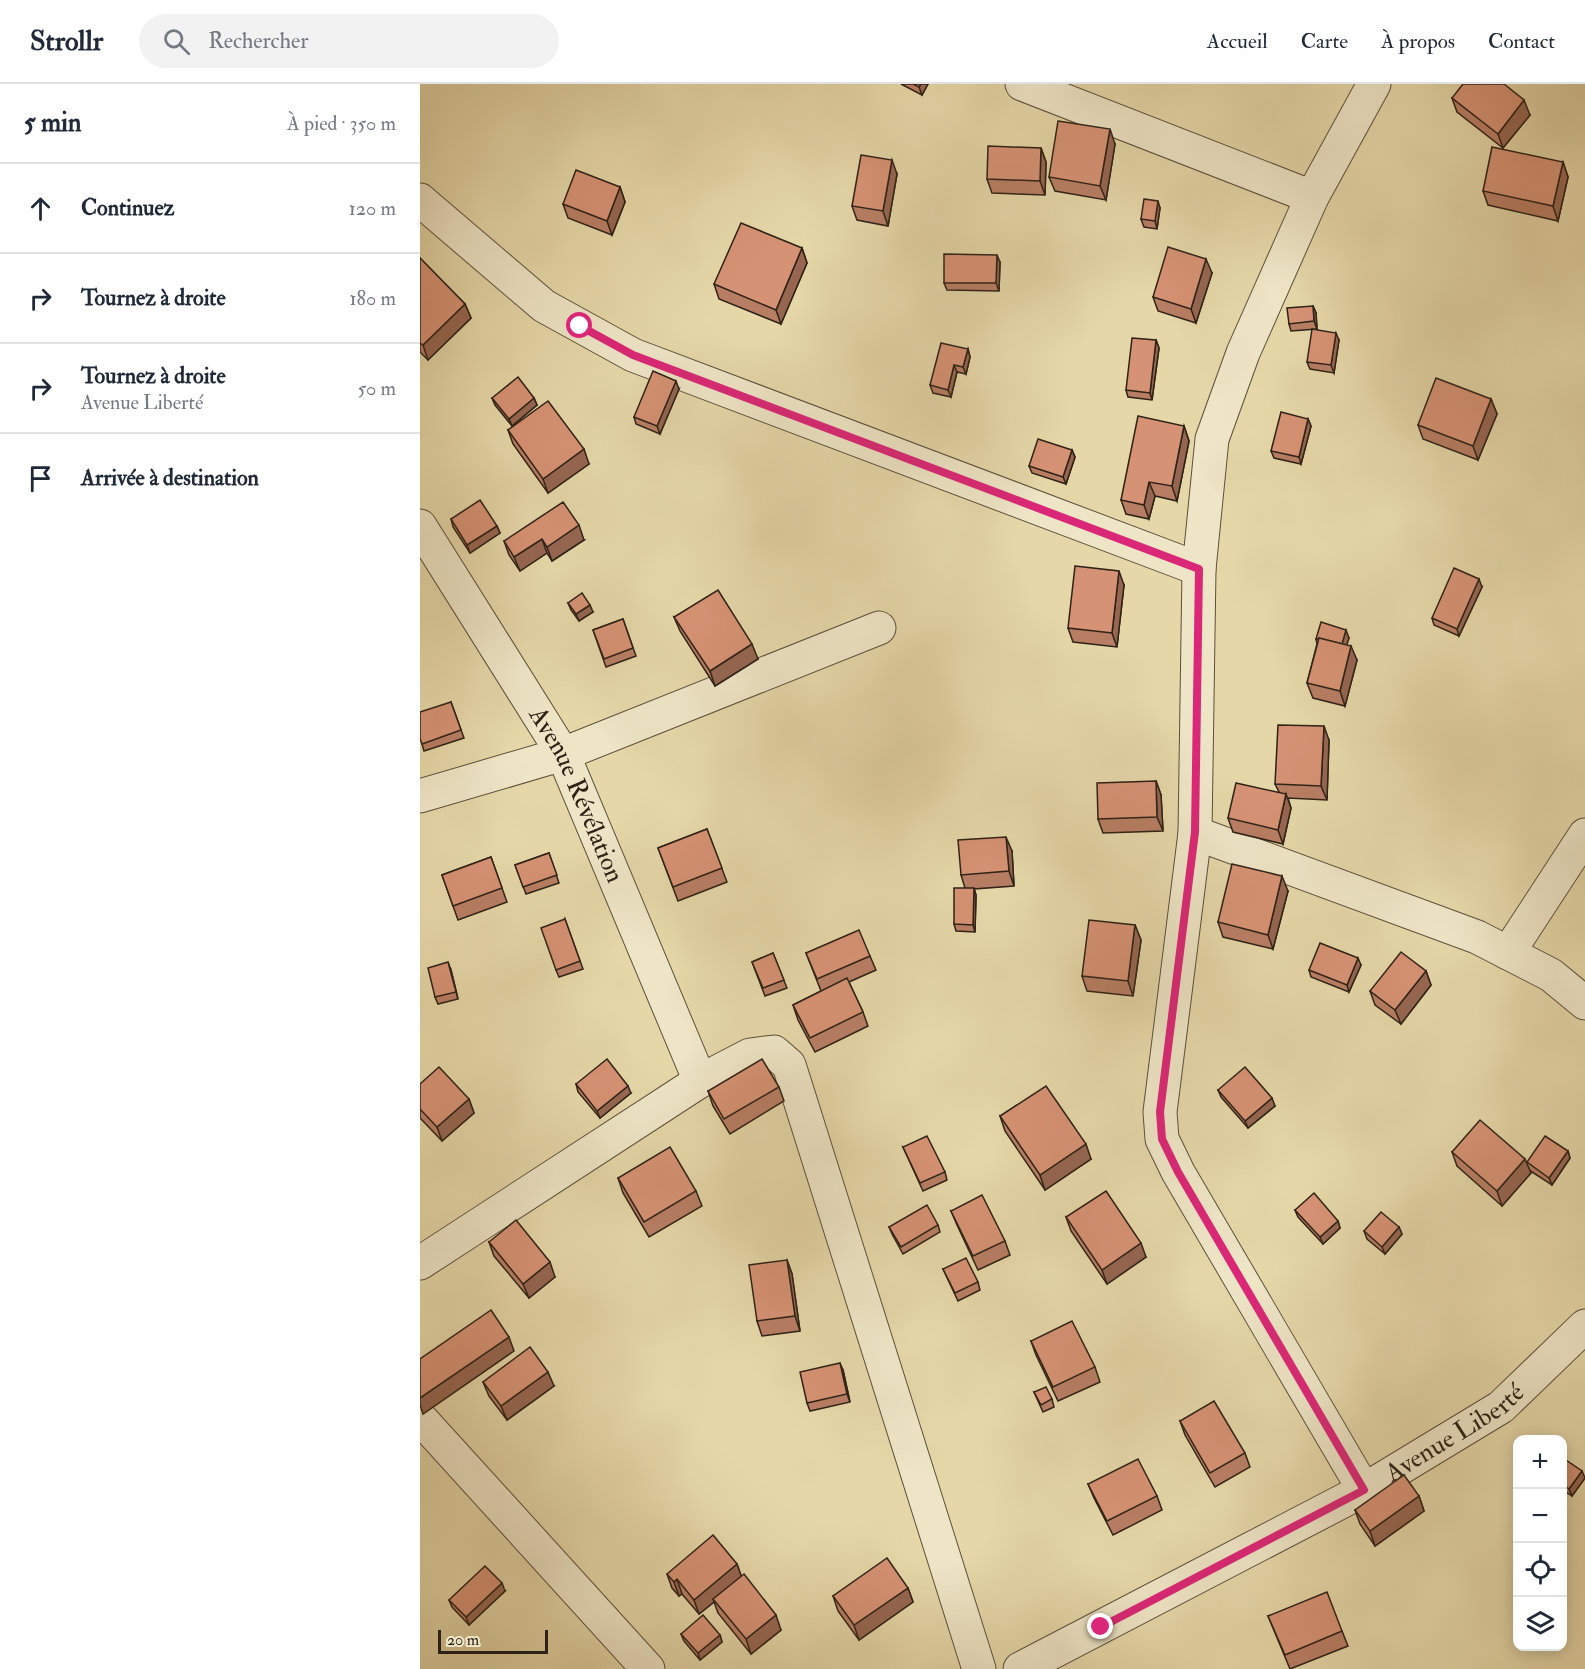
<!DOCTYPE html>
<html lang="fr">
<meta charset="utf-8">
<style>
:root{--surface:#fff;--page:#f2f2f3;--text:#1f2937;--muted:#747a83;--line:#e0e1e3}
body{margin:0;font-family:"IM FELL Double Pica",serif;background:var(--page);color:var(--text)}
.controls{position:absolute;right:18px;bottom:18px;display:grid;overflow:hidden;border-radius:12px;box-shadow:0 3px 15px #0003}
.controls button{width:54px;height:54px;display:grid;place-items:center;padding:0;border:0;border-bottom:2px solid var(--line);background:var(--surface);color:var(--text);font:30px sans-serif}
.scale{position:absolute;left:18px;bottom:15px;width:110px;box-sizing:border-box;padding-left:6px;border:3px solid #2e2217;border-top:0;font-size:16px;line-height:21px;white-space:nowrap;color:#2e2217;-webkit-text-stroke:4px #eee5c6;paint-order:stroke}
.stop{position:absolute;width:18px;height:18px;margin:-14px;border:4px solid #db2777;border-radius:50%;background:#fff}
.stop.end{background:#db2777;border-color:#fff;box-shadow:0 2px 6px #0008}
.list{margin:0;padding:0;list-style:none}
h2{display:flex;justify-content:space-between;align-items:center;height:78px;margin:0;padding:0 24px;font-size:26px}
h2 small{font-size:20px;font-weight:400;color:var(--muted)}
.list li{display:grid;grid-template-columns:39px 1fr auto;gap:18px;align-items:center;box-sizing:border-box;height:90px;padding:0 24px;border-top:2px solid var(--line)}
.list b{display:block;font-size:22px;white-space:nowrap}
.list p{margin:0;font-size:20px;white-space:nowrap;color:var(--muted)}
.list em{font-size:20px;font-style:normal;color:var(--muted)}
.icon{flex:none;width:33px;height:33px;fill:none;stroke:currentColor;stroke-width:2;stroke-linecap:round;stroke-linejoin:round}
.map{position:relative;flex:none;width:1165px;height:1585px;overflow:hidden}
header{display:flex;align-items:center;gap:36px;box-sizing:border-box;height:84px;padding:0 30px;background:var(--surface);border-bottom:2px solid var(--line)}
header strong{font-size:28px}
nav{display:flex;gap:33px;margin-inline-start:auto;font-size:21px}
.search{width:420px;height:54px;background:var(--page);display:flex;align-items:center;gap:15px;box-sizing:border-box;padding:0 21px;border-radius:33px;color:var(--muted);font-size:22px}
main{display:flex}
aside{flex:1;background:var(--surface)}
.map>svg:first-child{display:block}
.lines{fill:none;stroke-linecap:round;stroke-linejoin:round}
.minor-casing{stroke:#5c4f3b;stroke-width:35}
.minor{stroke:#eee5c6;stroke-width:33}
.wall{fill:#b87e64;stroke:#2e2217;stroke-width:1.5}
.shaded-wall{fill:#966651;stroke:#2e2217;stroke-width:1.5}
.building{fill:#d69274;stroke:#2e2217;stroke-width:1.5}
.route{stroke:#db2777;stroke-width:8}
.labels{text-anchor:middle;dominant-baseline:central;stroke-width:5;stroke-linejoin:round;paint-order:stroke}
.street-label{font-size:26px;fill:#2e2217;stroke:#eee5c6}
</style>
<header>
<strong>Strollr</strong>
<div class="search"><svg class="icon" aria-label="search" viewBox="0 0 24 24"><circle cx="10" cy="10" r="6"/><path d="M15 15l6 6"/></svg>Rechercher</div>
<nav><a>Accueil</a><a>Carte</a><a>À propos</a><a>Contact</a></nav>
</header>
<main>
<aside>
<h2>5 min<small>À pied · 350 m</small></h2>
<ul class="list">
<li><svg class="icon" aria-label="ahead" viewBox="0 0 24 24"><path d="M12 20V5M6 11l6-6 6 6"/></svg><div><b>Continuez</b></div><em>120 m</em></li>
<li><svg class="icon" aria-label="right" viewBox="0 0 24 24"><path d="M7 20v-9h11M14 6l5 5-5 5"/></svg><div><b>Tournez à droite</b></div><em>180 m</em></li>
<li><svg class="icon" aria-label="right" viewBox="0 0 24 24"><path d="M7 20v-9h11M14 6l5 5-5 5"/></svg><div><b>Tournez à droite</b><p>Avenue Liberté</p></div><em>50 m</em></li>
<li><svg class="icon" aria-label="arrive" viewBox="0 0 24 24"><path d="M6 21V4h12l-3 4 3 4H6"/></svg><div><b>Arrivée à destination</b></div></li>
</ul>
</aside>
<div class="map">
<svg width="1165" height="1585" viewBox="0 0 1165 1585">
<rect width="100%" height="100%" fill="#e5d7a8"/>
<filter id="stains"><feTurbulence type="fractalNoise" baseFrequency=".00333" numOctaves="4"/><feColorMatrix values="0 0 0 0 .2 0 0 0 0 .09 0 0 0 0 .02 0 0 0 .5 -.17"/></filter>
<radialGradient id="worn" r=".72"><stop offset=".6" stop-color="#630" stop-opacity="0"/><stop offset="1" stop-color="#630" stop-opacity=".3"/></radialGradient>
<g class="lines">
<g class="minor-casing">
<g id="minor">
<polyline points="602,0 892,113"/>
<polyline points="0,116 124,222 213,271 779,485"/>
<path id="s1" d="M0,442L143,670L280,997"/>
<polyline points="0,712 143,670 459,544"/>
<polyline points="775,749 1057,853 1131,891 1165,919"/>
<polyline points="1088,869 1165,751"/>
<polyline points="0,1179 280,997 330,971 354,968 369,981 559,1585"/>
<polyline points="0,1334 228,1585"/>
<polyline points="944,1406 758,1088 742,1055 740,1028 775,749 779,485 792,355 823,269 892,113 954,0"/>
<path id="s2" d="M600,1585L944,1406L1081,1323L1165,1242"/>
</g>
</g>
<use href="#minor" class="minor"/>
</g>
<g class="wall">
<polygon points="481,0 508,0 502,11"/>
<polygon points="1032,14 1110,31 1083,64 1037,28"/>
<polygon points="695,60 686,116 635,107 629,93"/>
<polygon points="621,64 626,78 625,111 572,109 567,95"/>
<polygon points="1143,78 1148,93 1138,137 1068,121 1063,107"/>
<polygon points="477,90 468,142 437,136 432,122"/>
<polygon points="200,103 205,118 192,151 148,134 143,120"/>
<polygon points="740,124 737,145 724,143 721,135"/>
<polygon points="382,164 387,179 361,240 299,215 294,200"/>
<polygon points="0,174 45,220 51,234 8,276 0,268"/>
<polygon points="580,178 579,207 527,206 524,199"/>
<polygon points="792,189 776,239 738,227 733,213"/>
<polygon points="893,222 896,229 897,245 871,247 869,240"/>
<polygon points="736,256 739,264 732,316 708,313 706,306"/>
<polygon points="919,256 914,289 890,285 887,278"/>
<polygon points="548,265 550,273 546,290 537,288 531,313 513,309 510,301"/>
<polygon points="259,305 240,350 216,340 214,333"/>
<polygon points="72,314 114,314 117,321 92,342 75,321"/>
<polygon points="1071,315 1077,330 1058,376 1003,355 998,341"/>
<polygon points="888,335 891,342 881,380 854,374 851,367"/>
<polygon points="764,342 769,357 757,417 735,412 729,435 706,430 701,416"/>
<polygon points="88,346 169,380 128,409 93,360"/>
<polygon points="652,366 655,373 646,400 612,389 609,382"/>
<polygon points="31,435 77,442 80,449 50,469 33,443"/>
<polygon points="164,456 132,477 127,469 100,487 89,471 84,457"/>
<polygon points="704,501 697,563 653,558 648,544"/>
<polygon points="1062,503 1039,552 1014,541 1012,534"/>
<polygon points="148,519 173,528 159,537 151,526"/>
<polygon points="254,533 338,575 295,602 260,547"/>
<polygon points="203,535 216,572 186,583 173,546"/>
<polygon points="929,554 926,561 937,576 925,622 893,614 887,599 897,560 896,555"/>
<polygon points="31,618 44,654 4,667 2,660"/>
<polygon points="909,656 907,716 868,714 871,724 863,760 813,748 808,734 859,708 855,700"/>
<polygon points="736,697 741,711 743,747 683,749 678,735"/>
<polygon points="287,745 307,798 258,817 238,764"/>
<polygon points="592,767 594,802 554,805 556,811 555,848 536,847 534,840 545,804 541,791"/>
<polygon points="129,769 139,799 106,810 95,781"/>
<polygon points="71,773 87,818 38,836 22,791"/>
<polygon points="868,807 853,865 803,853 798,838"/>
<polygon points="145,835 163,885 139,893 136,886"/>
<polygon points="715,841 721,856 713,912 667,907 662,892"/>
<polygon points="353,869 367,904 345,912 332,878"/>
<polygon points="386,869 450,872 456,886 429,898 443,928 448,942 395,968 378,936 373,921 401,907"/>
<polygon points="941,881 929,908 891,893 889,886"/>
<polygon points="31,886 38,915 18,920 15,913"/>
<polygon points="1006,887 1011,901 981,940 955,921 950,907"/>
<polygon points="0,1000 49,1015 54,1029 22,1057 0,1034"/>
<polygon points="156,1000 211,1009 180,1034 158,1008"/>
<polygon points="359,1003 364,1017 310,1050 293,1022 288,1007"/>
<polygon points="798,1006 855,1022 828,1044 801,1013"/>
<polygon points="580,1032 671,1075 625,1106 585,1047"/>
<polygon points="483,1063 525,1088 527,1096 503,1107"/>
<polygon points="1148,1067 1150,1074 1132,1101 1109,1086 1111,1089 1082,1122 1037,1082 1032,1068 1107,1078"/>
<polygon points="198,1094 276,1107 282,1122 229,1153 203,1109"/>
<polygon points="875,1126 918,1137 920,1144 903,1160 878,1133"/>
<polygon points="531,1127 585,1157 590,1171 558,1186 537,1141"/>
<polygon points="646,1133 726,1173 687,1200 651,1147"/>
<polygon points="518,1141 520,1148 483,1170 472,1150 469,1143"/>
<polygon points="979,1143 982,1150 965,1170 947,1155 944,1147"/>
<polygon points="69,1158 135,1193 109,1214 74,1172"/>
<polygon points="367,1176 372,1190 380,1247 342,1252 337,1237"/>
<polygon points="523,1185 558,1198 560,1206 538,1217"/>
<polygon points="611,1257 675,1283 680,1298 638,1317 616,1271"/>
<polygon points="423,1286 430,1318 390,1327 387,1319"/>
<polygon points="63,1298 134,1302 87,1336 69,1312"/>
<polygon points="614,1308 632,1315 634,1323 623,1328"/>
<polygon points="760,1337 825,1369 830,1383 795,1403 765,1351"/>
<polygon points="1143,1375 1165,1394 1152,1412 1143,1406"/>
<polygon points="668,1400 737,1412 742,1426 693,1451 674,1414"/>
<polygon points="999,1412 1004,1427 955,1462 940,1440 935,1426"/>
<polygon points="317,1480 321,1492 361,1546 331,1570 298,1529 294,1518 279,1530 262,1510 259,1512 252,1504 247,1490"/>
<polygon points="488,1504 493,1518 439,1556 418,1527 413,1512"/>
<polygon points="85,1507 49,1541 32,1523 29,1516"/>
<polygon points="848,1532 922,1547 928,1562 870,1585"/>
<polygon points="261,1550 300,1551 302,1558 280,1576 264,1557"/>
</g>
<g class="shaded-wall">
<polygon points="501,0 508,0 502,11 499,3"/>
<polygon points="1104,16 1110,31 1083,64 1078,50"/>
<polygon points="690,45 695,60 686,116 680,102"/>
<polygon points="621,64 626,78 625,111 620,97"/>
<polygon points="472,76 477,90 468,142 463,127"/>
<polygon points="1143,78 1148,93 1138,137 1133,122"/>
<polygon points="200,103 205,118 192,151 187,137"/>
<polygon points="738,117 740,124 737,145 735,137"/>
<polygon points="382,164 387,179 361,240 356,226"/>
<polygon points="577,171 580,178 579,207 576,199"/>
<polygon points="786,175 792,189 776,239 771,225"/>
<polygon points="45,220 51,234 8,276 3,261"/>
<polygon points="893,222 896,229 897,245 894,237"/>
<polygon points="916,249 919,256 914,289 911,281"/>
<polygon points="736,256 739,264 732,316 730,309"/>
<polygon points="548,265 550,273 546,290 543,283"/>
<polygon points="534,281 537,288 531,313 528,306"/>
<polygon points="256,297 259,305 240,350 237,342"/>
<polygon points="114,314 117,321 92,342 89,335"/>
<polygon points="1071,315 1077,330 1058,376 1053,362"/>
<polygon points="888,335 891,342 881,380 879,373"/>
<polygon points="764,342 769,357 757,417 752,402"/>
<polygon points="164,365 169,380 128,409 123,395"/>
<polygon points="652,366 655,373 646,400 643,393"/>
<polygon points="729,398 735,412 729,435 724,421"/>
<polygon points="159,441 164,456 132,477 127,463"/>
<polygon points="77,442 80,449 50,469 47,461"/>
<polygon points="122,455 127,469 100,487 94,473"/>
<polygon points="699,487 704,501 697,563 692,549"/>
<polygon points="1059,495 1062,503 1039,552 1037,545"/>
<polygon points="170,521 173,528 159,537 156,530"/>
<polygon points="926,546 929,554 924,570 921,562"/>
<polygon points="332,560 338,575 295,602 290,587"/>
<polygon points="931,562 937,576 925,622 920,607"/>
<polygon points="904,642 909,656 907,716 901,702"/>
<polygon points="736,697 741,711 743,747 737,733"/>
<polygon points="866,710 871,724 863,760 858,746"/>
<polygon points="586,753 592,767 594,802 589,787"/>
<polygon points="862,792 868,807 853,865 848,851"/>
<polygon points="554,804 556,811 555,848 553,841"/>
<polygon points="715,841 721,856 713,912 708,897"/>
<polygon points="938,874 941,881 929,908 927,901"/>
<polygon points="28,878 31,886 38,915 36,908"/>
<polygon points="1006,887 1011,901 981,940 975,926"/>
<polygon points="208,1002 211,1009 180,1034 177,1027"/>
<polygon points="852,1014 855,1022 828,1044 825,1037"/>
<polygon points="49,1015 54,1029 22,1057 17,1043"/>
<polygon points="666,1060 671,1075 625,1106 620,1091"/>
<polygon points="1148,1067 1150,1074 1132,1101 1129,1094"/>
<polygon points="1105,1075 1111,1089 1082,1122 1077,1107"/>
<polygon points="918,1137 920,1144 903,1160 900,1153"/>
<polygon points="979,1143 982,1150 965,1170 962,1163"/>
<polygon points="721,1159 726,1173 687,1200 682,1186"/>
<polygon points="367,1176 372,1190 380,1247 375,1232"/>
<polygon points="130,1178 135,1193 109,1214 103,1200"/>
<polygon points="89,1253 94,1267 3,1330 0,1321 0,1314"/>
<polygon points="420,1279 423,1286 430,1318 427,1310"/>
<polygon points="128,1288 134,1302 87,1336 81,1322"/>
<polygon points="1162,1387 1165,1394 1152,1412 1149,1405"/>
<polygon points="999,1412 1004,1427 955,1462 950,1447"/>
<polygon points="317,1480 322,1494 293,1515 294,1518 279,1530 274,1516"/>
<polygon points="257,1495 262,1510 259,1512 254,1498"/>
<polygon points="82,1499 85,1507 49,1541 46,1533"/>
<polygon points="488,1504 493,1518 439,1556 434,1541"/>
<polygon points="356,1531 361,1546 331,1570 326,1555"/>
<polygon points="300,1551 302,1558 280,1576 278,1569"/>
</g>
<g class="building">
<polygon points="493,0 501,0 499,3"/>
<polygon points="1043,0 1084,0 1104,16 1078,50 1032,14"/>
<polygon points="638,37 690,45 680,102 629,93"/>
<polygon points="568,62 621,64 620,97 567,95"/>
<polygon points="1072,63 1143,78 1133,122 1063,107"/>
<polygon points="441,71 472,76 463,127 432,122"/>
<polygon points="156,86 200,103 187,137 143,120"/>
<polygon points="724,115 738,117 735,137 721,135"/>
<polygon points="321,139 382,164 356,226 294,200"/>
<polygon points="748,163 786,175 771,225 733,213"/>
<polygon points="524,170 577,171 576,199 524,199"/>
<polygon points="0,174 45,220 3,261 0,259"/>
<polygon points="893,222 894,237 869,240 867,224"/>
<polygon points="892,245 916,249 911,281 887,278"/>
<polygon points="712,254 736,256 730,309 706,306"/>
<polygon points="521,259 548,265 543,283 534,281 528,306 510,301"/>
<polygon points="233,287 256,297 237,342 214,333"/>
<polygon points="98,293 114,314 89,335 72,314"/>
<polygon points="1016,294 1071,315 1053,362 998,341"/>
<polygon points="128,317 164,365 123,395 88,346"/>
<polygon points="861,328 888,335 879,373 851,367"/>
<polygon points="718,332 764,342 752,402 729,398 724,421 701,416"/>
<polygon points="618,355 652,366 643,393 609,382"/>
<polygon points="60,416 77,442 47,461 31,435"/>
<polygon points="143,418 159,441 127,463 122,455 94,473 84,457"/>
<polygon points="655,482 699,487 692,549 648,544"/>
<polygon points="1034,484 1059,495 1037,545 1012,534"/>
<polygon points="298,506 332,560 290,587 254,533"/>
<polygon points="162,509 170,521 156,530 148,519"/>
<polygon points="203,535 213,564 184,575 173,546"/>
<polygon points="901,538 926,546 922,560 899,554 898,555 896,555"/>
<polygon points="899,554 931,562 920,607 887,599"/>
<polygon points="31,618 41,646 2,660 0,655 0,628"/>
<polygon points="858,641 904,642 901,702 855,700"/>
<polygon points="736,697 737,733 678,735 677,699"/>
<polygon points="816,699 866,710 858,746 808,734"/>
<polygon points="287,745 302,784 253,803 238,764"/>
<polygon points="586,753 589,787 541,791 538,756"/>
<polygon points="129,769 137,791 103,803 95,781"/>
<polygon points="71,773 82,804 33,822 22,791"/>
<polygon points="812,780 862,792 848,851 798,838"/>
<polygon points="534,804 554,804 553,841 534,840"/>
<polygon points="145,835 160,877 136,886 121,844"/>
<polygon points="669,836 715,841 708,897 662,892"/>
<polygon points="439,846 450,872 397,895 386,869"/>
<polygon points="900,859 938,874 927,901 889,886"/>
<polygon points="981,868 1006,887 975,926 950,907"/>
<polygon points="353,869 364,896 343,904 332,878"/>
<polygon points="28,878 36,908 15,913 8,884"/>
<polygon points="427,894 443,928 390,954 373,921"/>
<polygon points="187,975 208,1002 177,1027 156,1000"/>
<polygon points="342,975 359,1003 304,1035 288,1007"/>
<polygon points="19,983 49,1015 17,1043 0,1025 0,1000"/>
<polygon points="825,983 852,1014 825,1037 798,1006"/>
<polygon points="626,1002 666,1060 620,1091 580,1032"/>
<polygon points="1060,1036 1105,1075 1077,1107 1032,1068"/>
<polygon points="507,1052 525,1088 500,1099 483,1063"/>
<polygon points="1125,1052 1148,1067 1129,1094 1107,1078"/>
<polygon points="250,1063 276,1107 224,1138 198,1094"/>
<polygon points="686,1107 721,1159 682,1186 646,1133"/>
<polygon points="894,1109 918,1137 900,1153 875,1126"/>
<polygon points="562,1111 585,1157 553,1172 531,1127"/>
<polygon points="507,1121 518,1141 481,1163 469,1143"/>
<polygon points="961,1128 979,1143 962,1163 944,1147"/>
<polygon points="96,1136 130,1178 103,1200 69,1158"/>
<polygon points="546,1174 558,1198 535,1209 523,1185"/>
<polygon points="367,1176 375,1232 337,1237 329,1181"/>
<polygon points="71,1226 89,1253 0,1314 0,1275"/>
<polygon points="652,1237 675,1283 633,1303 611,1257"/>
<polygon points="110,1263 128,1288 81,1322 63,1298"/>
<polygon points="420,1279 427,1310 387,1319 380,1288"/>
<polygon points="626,1303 632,1315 621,1321 614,1308"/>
<polygon points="794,1317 825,1369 790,1389 760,1337"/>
<polygon points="1143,1374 1162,1387 1149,1405 1143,1400"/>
<polygon points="718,1375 737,1412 687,1437 668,1400"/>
<polygon points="984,1391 999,1412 950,1447 935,1426"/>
<polygon points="293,1451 317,1480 274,1516 257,1495 254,1498 247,1490"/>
<polygon points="467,1474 488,1504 434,1541 413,1512"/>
<polygon points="65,1482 82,1499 46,1533 29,1516"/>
<polygon points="324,1490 356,1531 326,1555 293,1515"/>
<polygon points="907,1508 922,1547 865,1571 848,1532"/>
<polygon points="283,1531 300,1551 278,1569 261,1550"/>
</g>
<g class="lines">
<polyline class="route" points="160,242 213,271 779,485 775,748 740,1028 742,1055 758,1088 944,1406 681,1543"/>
</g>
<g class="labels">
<g class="street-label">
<text stroke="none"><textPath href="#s1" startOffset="312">Avenue Révélation</textPath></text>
<text stroke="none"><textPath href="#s2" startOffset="495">Avenue Liberté</textPath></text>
</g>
</g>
<rect width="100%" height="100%" filter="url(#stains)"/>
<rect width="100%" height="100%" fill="url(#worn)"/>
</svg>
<div class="controls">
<button>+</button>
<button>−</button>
<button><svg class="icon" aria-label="locate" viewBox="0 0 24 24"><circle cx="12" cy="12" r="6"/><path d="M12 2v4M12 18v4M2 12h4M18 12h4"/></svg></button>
<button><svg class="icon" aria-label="layers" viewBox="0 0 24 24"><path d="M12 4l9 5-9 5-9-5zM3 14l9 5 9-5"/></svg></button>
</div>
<div class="scale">20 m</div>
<div class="stop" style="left:160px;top:242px"></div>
<div class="stop end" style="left:681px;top:1543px"></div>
</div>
</main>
